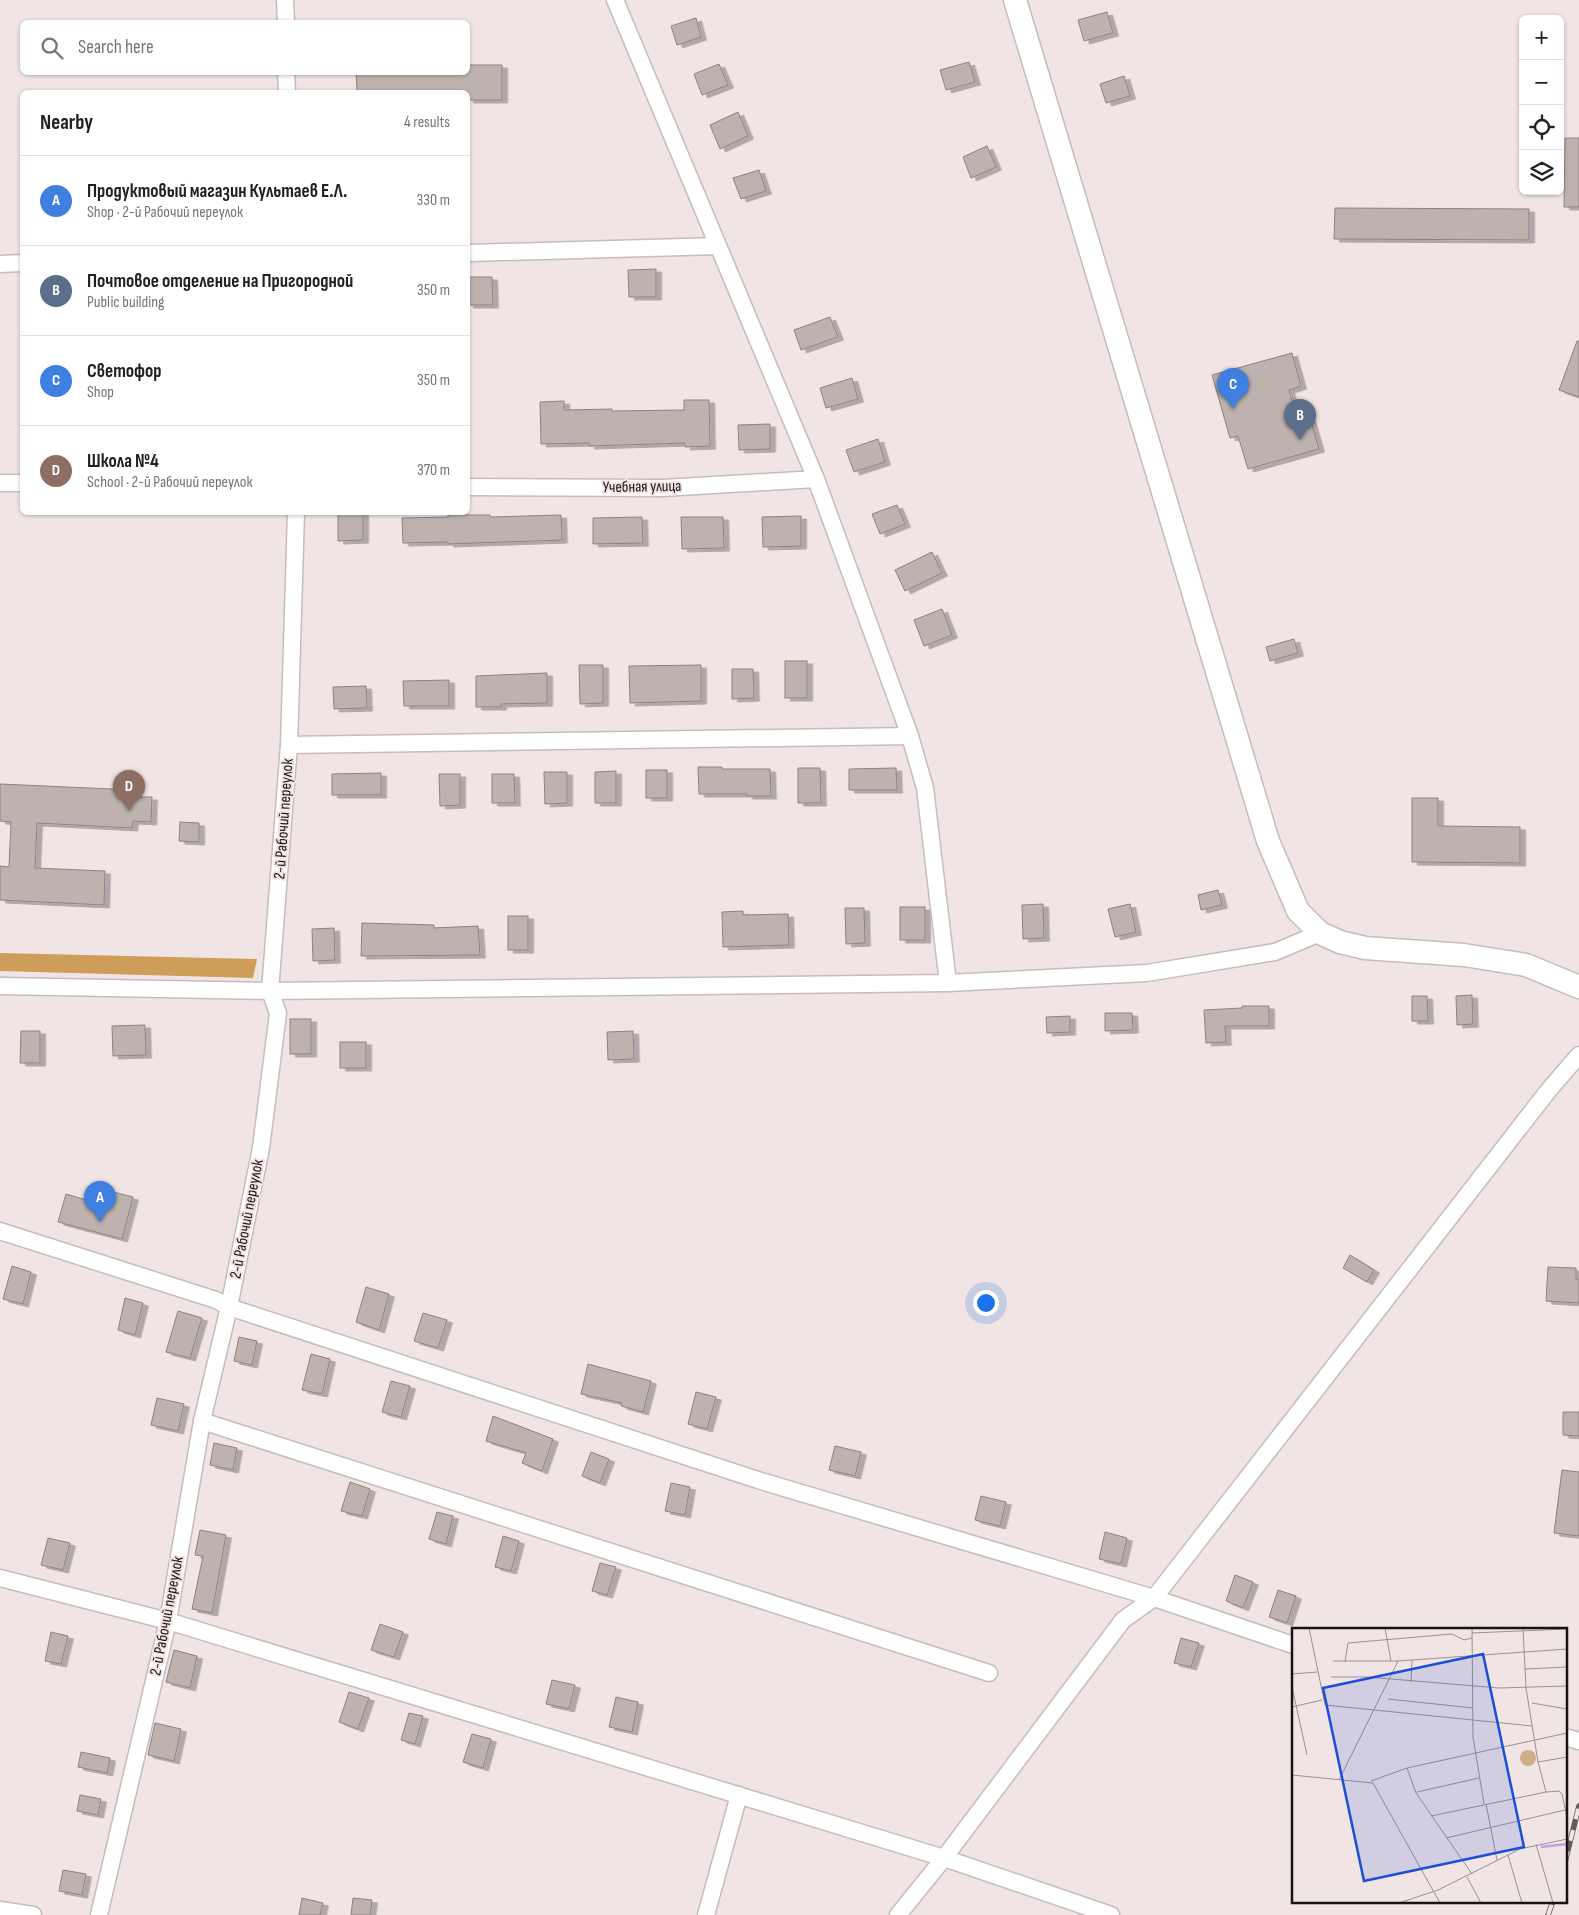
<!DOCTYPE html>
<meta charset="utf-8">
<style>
:root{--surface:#fff;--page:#f2f2f2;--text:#202124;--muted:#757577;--line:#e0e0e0;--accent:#db2777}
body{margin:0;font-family:"Sofia Sans Condensed",sans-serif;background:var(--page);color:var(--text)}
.controls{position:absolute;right:15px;top:15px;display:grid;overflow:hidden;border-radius:8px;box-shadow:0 1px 4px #0004}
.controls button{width:45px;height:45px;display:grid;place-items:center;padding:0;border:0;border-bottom:1px solid var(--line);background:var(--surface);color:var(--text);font:25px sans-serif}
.you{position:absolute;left:985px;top:1302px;width:18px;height:18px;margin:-12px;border:4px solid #fff;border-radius:50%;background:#1a73e8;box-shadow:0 0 0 8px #1a73e833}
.badge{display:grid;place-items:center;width:32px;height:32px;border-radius:50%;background:var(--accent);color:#fff;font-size:16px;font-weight:700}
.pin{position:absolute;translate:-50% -41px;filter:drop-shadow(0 1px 2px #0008)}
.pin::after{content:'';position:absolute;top:26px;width:18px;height:15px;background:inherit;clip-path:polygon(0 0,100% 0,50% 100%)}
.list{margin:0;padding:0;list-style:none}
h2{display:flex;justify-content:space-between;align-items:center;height:65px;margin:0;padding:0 20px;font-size:21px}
h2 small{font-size:16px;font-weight:400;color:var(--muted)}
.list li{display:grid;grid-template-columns:32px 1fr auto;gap:15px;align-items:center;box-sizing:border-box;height:90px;padding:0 20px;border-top:1px solid var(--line)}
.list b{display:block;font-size:19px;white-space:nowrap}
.list p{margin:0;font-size:16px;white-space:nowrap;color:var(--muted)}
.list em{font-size:16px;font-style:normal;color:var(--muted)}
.icon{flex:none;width:28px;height:28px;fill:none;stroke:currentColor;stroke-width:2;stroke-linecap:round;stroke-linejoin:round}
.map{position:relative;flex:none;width:1579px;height:1915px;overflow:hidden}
.search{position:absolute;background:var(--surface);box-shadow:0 1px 4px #0004;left:20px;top:20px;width:450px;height:55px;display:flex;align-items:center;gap:12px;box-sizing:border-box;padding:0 18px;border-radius:8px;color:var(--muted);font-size:19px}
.panel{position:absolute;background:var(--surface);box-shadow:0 1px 4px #0004;left:20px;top:90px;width:450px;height:425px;border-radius:8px}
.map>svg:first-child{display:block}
.forest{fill:#cf9d5a}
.building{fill:#bdb2ae;stroke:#8d827e;filter:url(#shadow)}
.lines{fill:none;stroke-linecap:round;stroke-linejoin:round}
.street-casing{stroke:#c8bbbd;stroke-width:19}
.secondary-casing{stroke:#c8bbbd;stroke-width:25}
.street{stroke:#fff;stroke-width:16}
.secondary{stroke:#fff;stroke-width:22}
.rail-casing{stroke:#625b5b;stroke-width:5.5}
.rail{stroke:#f1e4e5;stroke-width:4;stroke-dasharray:11;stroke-linecap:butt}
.labels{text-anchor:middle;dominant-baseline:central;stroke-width:4;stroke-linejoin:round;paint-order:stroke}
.street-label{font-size:16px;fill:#181414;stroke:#f1e4e5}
.inset-river{fill:none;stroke:#c6a0e4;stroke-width:2.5}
.inset-road{fill:none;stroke:#9a9191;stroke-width:1}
.view{fill:#1d4ed8;fill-opacity:0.15;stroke:#1d4ed8;stroke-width:2.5}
.inset-edge{fill:none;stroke:#181414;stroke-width:2.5}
</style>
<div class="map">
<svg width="1579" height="1915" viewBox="0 0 1579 1915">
<defs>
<filter id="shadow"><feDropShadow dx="5.5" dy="3" stdDeviation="0" flood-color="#0004"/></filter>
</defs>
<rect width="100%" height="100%" fill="#f1e4e5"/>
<polygon class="forest" points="0,953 257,959 253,978 0,971"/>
<g class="building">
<polygon points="1107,12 1113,33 1084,41 1078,20"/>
<polygon points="696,18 701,37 677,45 671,26"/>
<polygon points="969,62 975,82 946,90 940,70"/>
<polygon points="719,64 728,85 702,95 694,74"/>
<polygon points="468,65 502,65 502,100 468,100 468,92 357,92 356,72 468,72"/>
<polygon points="1124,76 1130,96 1106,103 1100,84"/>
<polygon points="738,112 748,136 720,149 710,125"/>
<polygon points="1565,138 1579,138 1579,207 1564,207"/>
<polygon points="987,146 996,167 971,178 963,157"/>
<polygon points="759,170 766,191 741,199 733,178"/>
<polygon points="1335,208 1529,209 1529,240 1334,239"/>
<polygon points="656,269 656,297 629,297 628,270"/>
<polygon points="468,277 492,277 493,305 468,305"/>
<polygon points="830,317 838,337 801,350 794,330"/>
<polygon points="1577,341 1579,341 1579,397 1559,390"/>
<polygon points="1292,353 1301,386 1289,390 1298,421 1310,418 1319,449 1248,469 1238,436 1230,438 1212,375"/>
<polygon points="852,378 858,399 826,408 820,388"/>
<polygon points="684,400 709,400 710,446 685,447 685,443 589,446 589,443 541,444 540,402 564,401 564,410 612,409 612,411 684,410"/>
<polygon points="770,424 770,449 739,450 738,425"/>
<polygon points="878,439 885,462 854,472 846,450"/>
<polygon points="897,505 905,524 880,534 872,514"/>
<polygon points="348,512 363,512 363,540 338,541 338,513"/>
<polygon points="448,515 490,515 490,517 561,515 562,540 448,544 448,542 403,543 402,518 448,517"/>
<polygon points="801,516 801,546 763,547 762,517"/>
<polygon points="642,517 643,543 593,544 593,518"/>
<polygon points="681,517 723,517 724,548 682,549"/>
<polygon points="932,552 942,573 905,591 895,570"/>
<polygon points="942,609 952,635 924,646 914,620"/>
<polygon points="1294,639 1298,653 1270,661 1266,647"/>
<rect x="785" y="661" width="22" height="37"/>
<polygon points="579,665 603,665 603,703 580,704"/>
<polygon points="701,665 701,701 630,703 629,666"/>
<polygon points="732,669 753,669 754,698 732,699"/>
<polygon points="547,673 547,703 501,704 501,707 476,707 476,676"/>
<polygon points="449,680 449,706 404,706 403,681"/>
<polygon points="366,686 367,708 334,709 333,687"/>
<polygon points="698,767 722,767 722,769 770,769 771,796 747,796 747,794 699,794"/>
<polygon points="798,768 820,768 821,803 798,803"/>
<polygon points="896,768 897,790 849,790 849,769"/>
<rect x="646" y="770" width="21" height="28"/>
<polygon points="616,771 616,803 595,803 595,772"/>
<polygon points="544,772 567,772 567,803 545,804"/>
<polygon points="381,773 381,795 332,795 332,774"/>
<polygon points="439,774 460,774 460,805 440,806"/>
<polygon points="492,774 514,774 515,803 492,803"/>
<polygon points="0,784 134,790 134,797 152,797 151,822 133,821 132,828 37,823 35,868 105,871 104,905 0,900 0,866 9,867 11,822 0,821"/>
<polygon points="1412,798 1438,798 1438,826 1520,827 1520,863 1412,862"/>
<polygon points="180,822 199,823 199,842 179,841"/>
<polygon points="1218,890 1222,905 1201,910 1198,895"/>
<polygon points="1043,904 1044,938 1023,939 1022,905"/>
<polygon points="1130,904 1136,932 1115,937 1108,909"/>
<rect x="900" y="907" width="25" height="33"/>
<polygon points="845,908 864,908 865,943 846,944"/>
<polygon points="743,911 743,915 788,914 789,945 723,947 722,912"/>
<rect x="508" y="916" width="20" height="34"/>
<polygon points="362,923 434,925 434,928 478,926 480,955 361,956"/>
<polygon points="334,928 335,960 313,961 312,929"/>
<polygon points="1472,995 1473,1024 1457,1025 1456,996"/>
<polygon points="1412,996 1427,996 1428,1021 1412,1021"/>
<polygon points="1242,1006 1269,1006 1269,1026 1225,1026 1226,1042 1206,1043 1204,1010 1242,1008"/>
<polygon points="1105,1013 1132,1013 1133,1030 1105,1031"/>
<polygon points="1070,1016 1070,1032 1047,1033 1046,1017"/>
<rect x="290" y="1019" width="21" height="35"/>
<polygon points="145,1025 146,1055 113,1056 112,1026"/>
<polygon points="21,1031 40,1031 40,1063 20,1063"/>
<polygon points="633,1031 634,1059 608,1060 607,1032"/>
<rect x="340" y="1042" width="26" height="26"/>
<polygon points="101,1189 133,1197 122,1239 58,1222 66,1194 97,1203"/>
<polygon points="1350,1255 1374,1270 1367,1282 1343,1268"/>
<polygon points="12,1266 31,1272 23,1304 3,1299"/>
<polygon points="1548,1267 1576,1268 1576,1279 1579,1279 1579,1303 1546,1301"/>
<polygon points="366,1287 389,1294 379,1330 356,1322"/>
<polygon points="125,1298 143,1303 135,1335 118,1330"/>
<polygon points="178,1311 202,1318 190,1358 166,1352"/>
<polygon points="423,1313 447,1320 438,1348 414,1341"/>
<polygon points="239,1337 257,1341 252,1365 234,1361"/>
<polygon points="311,1354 330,1359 322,1394 302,1390"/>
<polygon points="588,1364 651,1381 643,1412 621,1406 622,1403 581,1394"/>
<polygon points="391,1381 410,1386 401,1417 382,1412"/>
<polygon points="696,1392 716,1397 707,1429 688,1424"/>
<polygon points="157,1398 184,1404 178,1431 151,1425"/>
<polygon points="1563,1412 1579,1412 1579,1436 1563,1435"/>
<polygon points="493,1416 553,1439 542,1471 522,1463 526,1453 486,1441"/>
<polygon points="214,1443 237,1448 233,1470 210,1465"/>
<polygon points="835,1446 861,1452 855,1476 829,1470"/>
<polygon points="591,1452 609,1459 600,1483 582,1476"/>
<polygon points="1562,1470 1579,1472 1579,1536 1554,1533"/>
<polygon points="350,1482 370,1489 362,1516 341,1511"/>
<polygon points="671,1483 690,1487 685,1515 665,1511"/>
<polygon points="981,1496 1006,1502 1000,1526 975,1520"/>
<polygon points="437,1512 453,1516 446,1544 429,1539"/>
<polygon points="200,1530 226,1535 212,1613 192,1609 203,1556 195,1555"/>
<polygon points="1105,1532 1127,1538 1121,1564 1099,1559"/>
<polygon points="503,1536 519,1541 511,1571 495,1567"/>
<polygon points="48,1538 70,1543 63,1570 41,1565"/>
<polygon points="600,1563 616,1567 607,1595 592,1591"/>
<polygon points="1235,1575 1253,1582 1243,1608 1226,1601"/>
<polygon points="1278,1590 1296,1596 1287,1623 1269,1617"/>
<polygon points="380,1624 403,1632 394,1657 371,1650"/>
<polygon points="51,1632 68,1636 61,1664 45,1661"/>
<polygon points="1181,1638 1199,1643 1191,1667 1174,1663"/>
<polygon points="174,1650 197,1656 190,1688 166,1682"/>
<polygon points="552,1680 575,1685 569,1709 546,1704"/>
<polygon points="349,1692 369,1698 358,1729 339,1722"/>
<polygon points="616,1697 638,1702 632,1732 609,1727"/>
<polygon points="409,1713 423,1716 415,1744 401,1740"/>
<polygon points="155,1723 181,1729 174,1761 148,1755"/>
<polygon points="472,1734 491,1739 483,1768 463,1762"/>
<polygon points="81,1752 110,1758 107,1773 78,1767"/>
<polygon points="80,1795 101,1799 98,1815 77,1811"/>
<polygon points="63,1870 86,1874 82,1895 59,1891"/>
<polygon points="302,1898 323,1903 320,1915 299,1915"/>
<polygon points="353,1898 372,1900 370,1915 351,1915"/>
</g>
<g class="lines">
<g class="street-casing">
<g id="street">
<polyline points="285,0 286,22"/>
<polyline points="615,0 816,479 910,736 925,788 948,983"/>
<polyline points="286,72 287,92"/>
<polyline points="468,253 718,246"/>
<polyline points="0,264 22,263"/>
<polyline points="0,483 22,483"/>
<polyline points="468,487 663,488 816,479"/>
<polyline points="289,745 910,736"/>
<polyline points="0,986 270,991 948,983 1147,973 1275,952 1320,933"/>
<polyline points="0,1231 216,1300 229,1307 761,1481 1154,1598 1293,1645"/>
<polyline points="202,1421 989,1673"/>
<polyline points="0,1578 168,1621 944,1858 1111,1915"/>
<polyline points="1565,1737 1579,1741"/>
<polyline points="0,1910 33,1915"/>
<polyline points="99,1915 168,1621 202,1421 229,1307 261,1148 278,1013 270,991 289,745 296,512"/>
<polyline points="706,1915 739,1795"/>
<polyline points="898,1915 944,1858 1123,1620 1154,1598 1548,1091 1579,1055"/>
</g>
</g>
<g class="secondary-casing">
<polyline id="secondary" points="1015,0 1268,841 1298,911 1320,933 1340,942 1365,948 1464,955 1526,965 1579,987"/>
</g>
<use href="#street" class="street"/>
<use href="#secondary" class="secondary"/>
<g class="rail-casing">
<g id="rail">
<polyline points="1565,1862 1579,1806"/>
<polyline points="1548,1915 1553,1901"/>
</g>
</g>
<use href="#rail" class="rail"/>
</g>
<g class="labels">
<g class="street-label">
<text transform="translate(642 487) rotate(-1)">Учебная улица</text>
<text transform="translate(284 819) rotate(-86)">2-й Рабочий переулок</text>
<text transform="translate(247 1219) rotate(-79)">2-й Рабочий переулок</text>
<text transform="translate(167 1616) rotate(-79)">2-й Рабочий переулок</text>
</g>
</g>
<g transform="translate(1292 1628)">
<rect width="275" height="275" fill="#f1e4e5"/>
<path d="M228 130a8 8 0 1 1 16 0a8 8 0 1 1-16 0Z" fill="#cfaf87"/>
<path class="inset-river" d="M249,219L275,216"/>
<path class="inset-road" d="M17,0L33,77L240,98M93,0L99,33M180,0L181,109L192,176M231,0L234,60L246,134L254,164L267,163L270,166L275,189M180,5L275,1M41,33H106L275,21M53,34L56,15L160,6L172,12L180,10M233,41L275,39M0,46L25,44M39,49H75L207,60L275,58M119,54L120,32M0,59L15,127M96,71L181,80M240,75L275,81M0,79L30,72M246,134L275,129M115,140L124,165L180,246M0,147L81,155L148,275M47,152L106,33M79,153L115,140L275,105M125,164L187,150M194,176L205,232M139,188L254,164M154,210L273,182M244,216L261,275M216,227L230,275M175,249L189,275M107,275L146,262L228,221L275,211"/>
<path class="view" d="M191,26L232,219L72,253L31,60Z"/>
<rect width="275" height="275" class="inset-edge"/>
</g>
</svg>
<div class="controls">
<button>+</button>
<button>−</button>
<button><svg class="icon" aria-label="locate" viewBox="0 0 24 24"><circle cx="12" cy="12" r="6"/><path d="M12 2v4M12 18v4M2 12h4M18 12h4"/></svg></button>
<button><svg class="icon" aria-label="layers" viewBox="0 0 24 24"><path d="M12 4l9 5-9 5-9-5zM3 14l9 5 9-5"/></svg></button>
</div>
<div class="you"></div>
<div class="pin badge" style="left:100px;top:1222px;background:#3f7fe0">A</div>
<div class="pin badge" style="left:1300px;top:440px;background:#5c6f8a">B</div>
<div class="pin badge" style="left:1233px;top:409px;background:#3f7fe0">C</div>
<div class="pin badge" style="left:129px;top:811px;background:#8d6e63">D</div>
<div class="search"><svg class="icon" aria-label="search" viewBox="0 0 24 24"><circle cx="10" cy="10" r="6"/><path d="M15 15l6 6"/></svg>Search here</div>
<section class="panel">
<h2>Nearby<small>4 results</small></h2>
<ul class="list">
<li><span class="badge" style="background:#3f7fe0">A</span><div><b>Продуктовый магазин Культаев Е.Л.</b><p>Shop · 2-й Рабочий переулок</p></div><em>330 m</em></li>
<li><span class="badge" style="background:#5c6f8a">B</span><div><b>Почтовое отделение на Пригородной</b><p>Public building</p></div><em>350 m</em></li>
<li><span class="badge" style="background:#3f7fe0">C</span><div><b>Светофор</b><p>Shop</p></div><em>350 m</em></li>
<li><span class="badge" style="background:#8d6e63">D</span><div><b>Школа №4</b><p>School · 2-й Рабочий переулок</p></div><em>370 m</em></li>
</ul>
</section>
</div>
